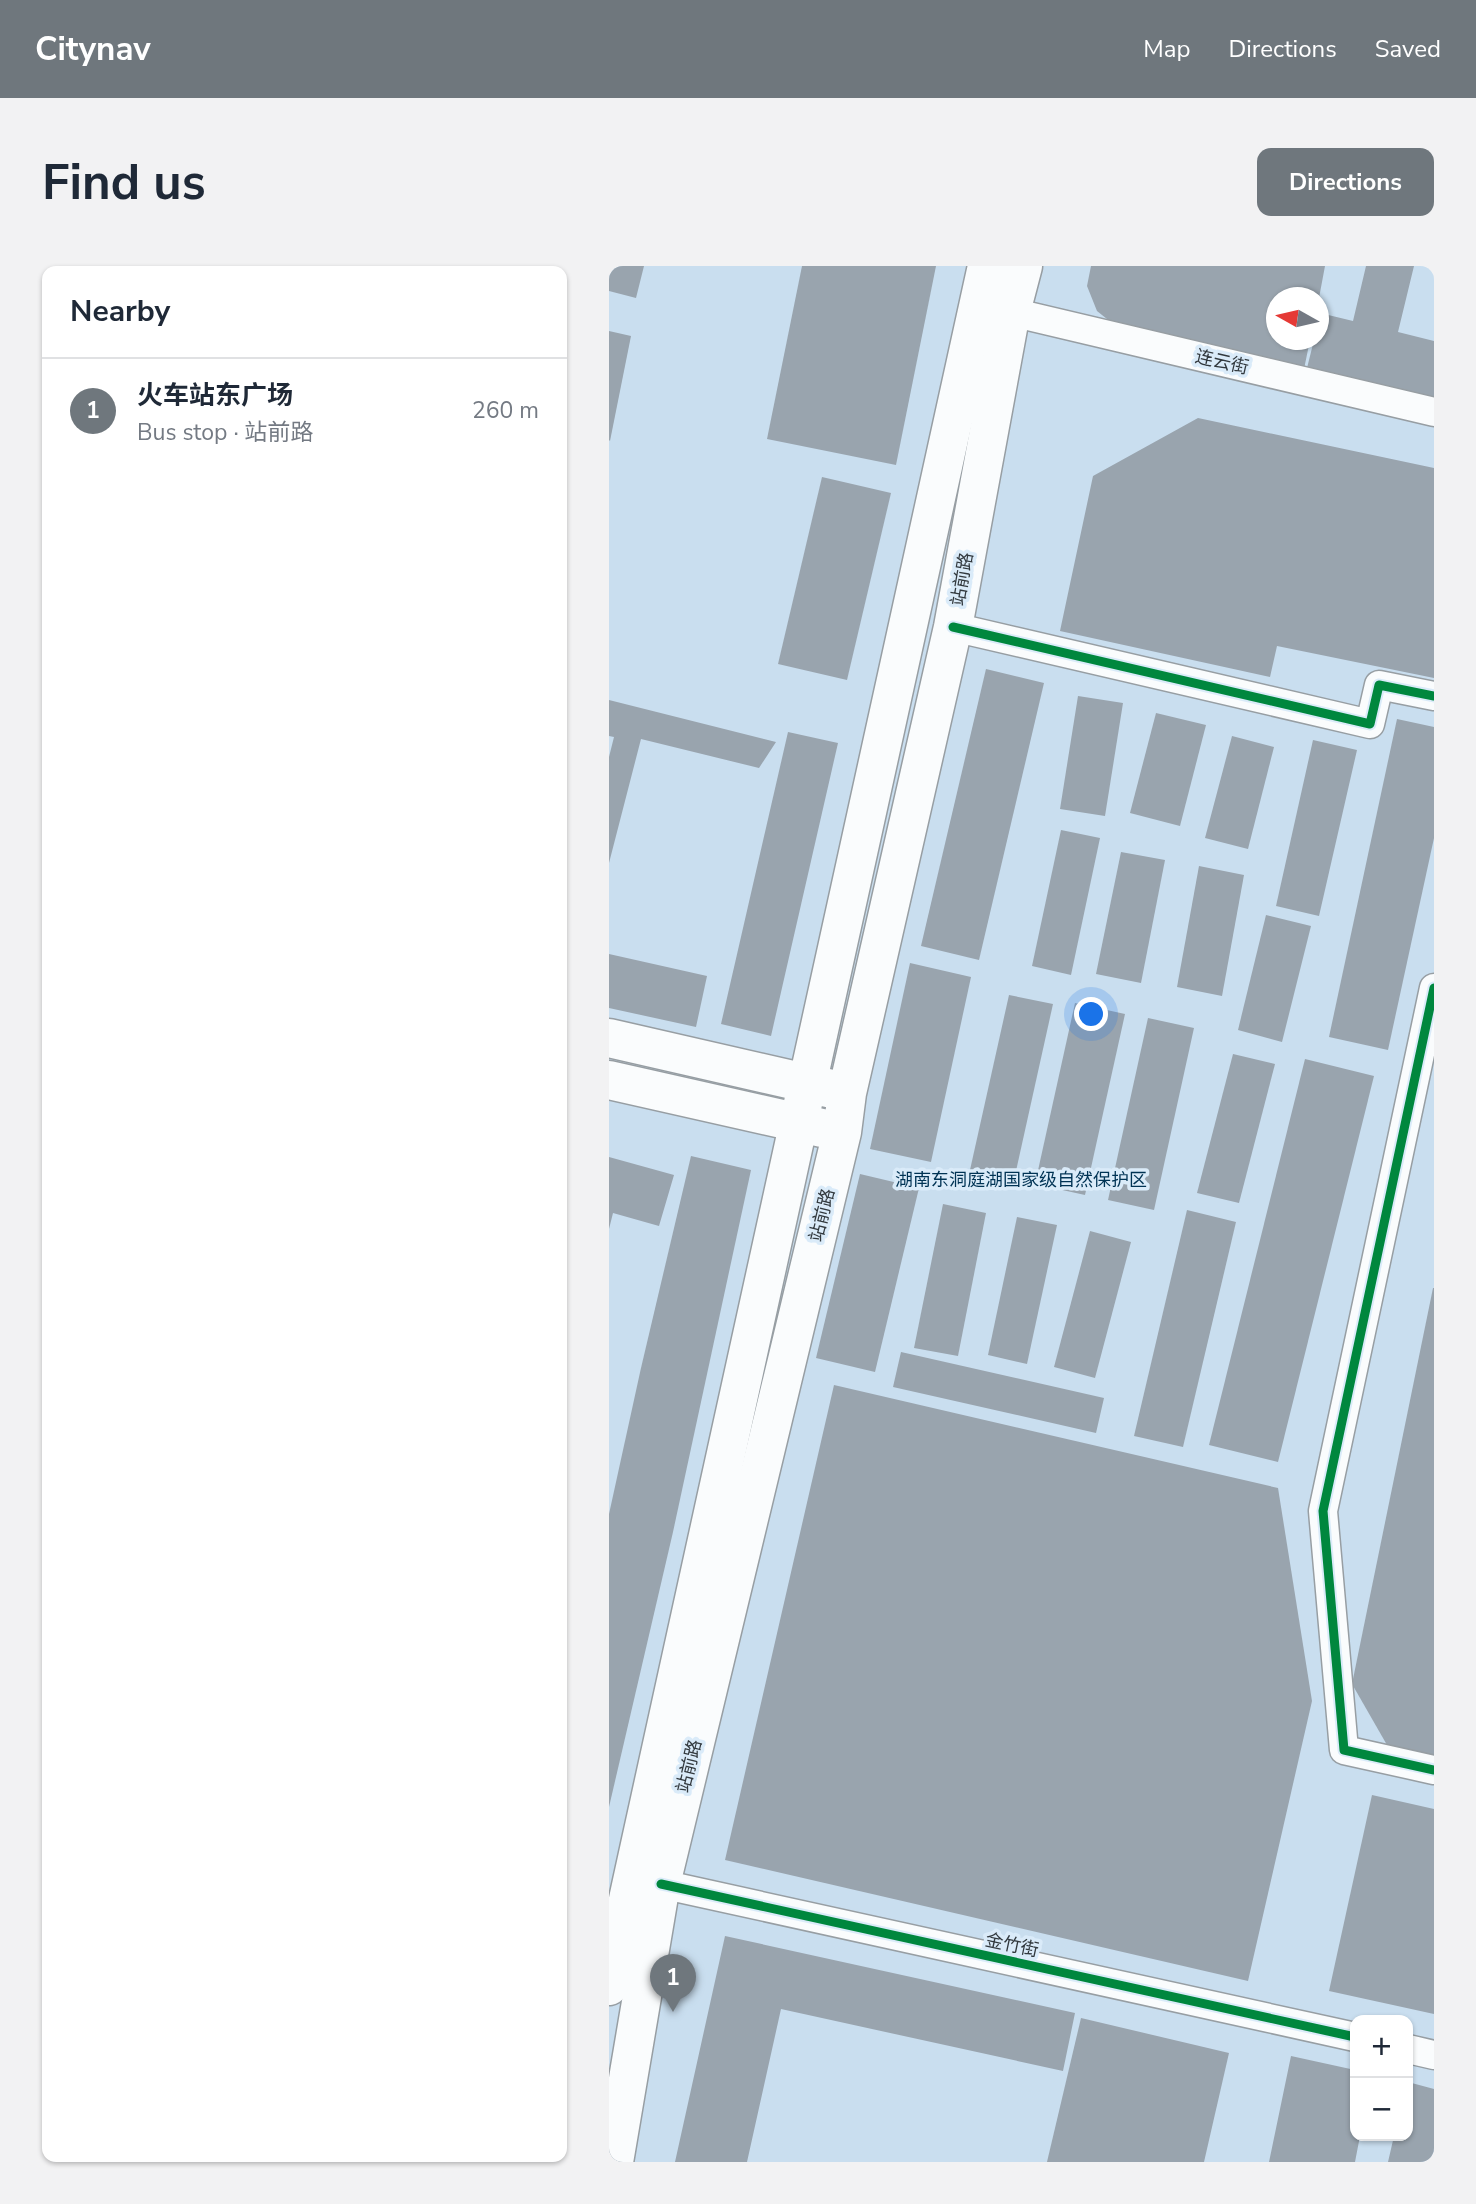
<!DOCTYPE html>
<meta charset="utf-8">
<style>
:root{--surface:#fff;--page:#f2f2f3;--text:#1f2937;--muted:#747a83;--line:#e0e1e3;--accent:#6f777d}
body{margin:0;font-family:"Nunito Sans","Noto Sans SC",sans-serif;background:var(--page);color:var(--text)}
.controls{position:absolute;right:21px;bottom:21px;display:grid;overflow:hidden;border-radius:14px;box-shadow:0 2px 5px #0004}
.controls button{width:63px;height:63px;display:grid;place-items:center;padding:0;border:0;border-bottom:2px solid var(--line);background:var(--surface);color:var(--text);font:35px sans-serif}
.compass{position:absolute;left:657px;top:21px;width:63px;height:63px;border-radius:50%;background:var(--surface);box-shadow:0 2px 5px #0004;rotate:278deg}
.you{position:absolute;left:483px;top:749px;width:24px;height:24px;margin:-18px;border:5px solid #fff;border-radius:50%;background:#1a73e8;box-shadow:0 0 0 10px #1a73e833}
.badge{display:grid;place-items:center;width:46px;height:46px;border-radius:50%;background:var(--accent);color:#fff;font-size:23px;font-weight:700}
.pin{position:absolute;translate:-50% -58px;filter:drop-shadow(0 2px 4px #0008)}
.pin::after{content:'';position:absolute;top:37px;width:24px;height:21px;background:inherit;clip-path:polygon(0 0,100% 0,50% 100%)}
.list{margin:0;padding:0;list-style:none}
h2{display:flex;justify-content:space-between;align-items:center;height:91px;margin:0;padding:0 28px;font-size:30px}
h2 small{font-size:23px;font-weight:400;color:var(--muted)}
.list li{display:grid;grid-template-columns:46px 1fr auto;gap:21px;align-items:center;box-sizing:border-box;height:105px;padding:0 28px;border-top:2px solid var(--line)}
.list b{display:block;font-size:26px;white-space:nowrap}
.list p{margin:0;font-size:23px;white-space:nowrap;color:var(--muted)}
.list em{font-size:23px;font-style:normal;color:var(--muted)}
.map{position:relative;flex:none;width:825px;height:1896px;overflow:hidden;border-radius:14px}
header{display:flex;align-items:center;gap:42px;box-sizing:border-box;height:98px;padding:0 35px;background:var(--accent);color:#fff}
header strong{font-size:33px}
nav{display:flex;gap:38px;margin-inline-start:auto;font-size:24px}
.intro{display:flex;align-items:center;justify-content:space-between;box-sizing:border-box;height:168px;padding:0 42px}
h1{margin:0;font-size:49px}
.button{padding:18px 32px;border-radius:14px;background:var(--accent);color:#fff;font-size:24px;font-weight:700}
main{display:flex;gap:42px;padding:0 42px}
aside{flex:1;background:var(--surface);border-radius:14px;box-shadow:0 2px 5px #0004}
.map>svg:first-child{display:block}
.green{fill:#c9deef;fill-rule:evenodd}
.building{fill:#99a4ae}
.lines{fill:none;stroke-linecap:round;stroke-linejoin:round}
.minor-casing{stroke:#979ea3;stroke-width:31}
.secondary-casing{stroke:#979ea3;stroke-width:41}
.minor{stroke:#fafcfd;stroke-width:28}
.secondary{stroke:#fafcfd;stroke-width:38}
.cycleway-casing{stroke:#daebf9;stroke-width:13}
.cycleway{stroke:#00873e;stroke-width:9}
.labels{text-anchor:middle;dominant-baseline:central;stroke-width:7;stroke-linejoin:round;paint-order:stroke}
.street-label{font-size:18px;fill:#32393e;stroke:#daebf9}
.park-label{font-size:18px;fill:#003354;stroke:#daebf9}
</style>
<header>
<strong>Citynav</strong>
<nav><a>Map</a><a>Directions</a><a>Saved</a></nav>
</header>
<div class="intro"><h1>Find us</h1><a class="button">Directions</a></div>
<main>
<aside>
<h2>Nearby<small></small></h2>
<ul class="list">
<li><span class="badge">1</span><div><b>火车站东广场</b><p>Bus stop · 站前路</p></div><em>260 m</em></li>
</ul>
</aside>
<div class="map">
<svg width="825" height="1896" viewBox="0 0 825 1896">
<rect width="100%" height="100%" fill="#e1eaf2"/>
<path class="green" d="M0,0H825V1896H0ZM668,32H710V74H668ZM746,1754H799V1870H746Z"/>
<g class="building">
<polygon points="0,0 35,0 27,32 0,25"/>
<polygon points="193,0 327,0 287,199 158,173"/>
<polygon points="482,0 716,0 710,32 668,32 668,74 701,74 694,108 523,73 488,45 478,20"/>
<polygon points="757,0 805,0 789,66 825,75 825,132 698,102 705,74 710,74 711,47 744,55"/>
<polygon points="0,65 22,70 1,175 0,174"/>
<polygon points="589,152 825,202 825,412 668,380 661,411 451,365 484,210"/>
<polygon points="213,211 282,227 238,414 169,398"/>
<polygon points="377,403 435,417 370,694 312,680"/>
<polygon points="469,430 514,437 496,550 451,543"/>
<polygon points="0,434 167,476 150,502 32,473 0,597 0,491 5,471 0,470"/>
<polygon points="547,447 597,459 571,560 521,547"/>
<polygon points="788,453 825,461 825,572 779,784 720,771"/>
<polygon points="179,466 229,477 162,770 112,758"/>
<polygon points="623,470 665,481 639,583 596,572"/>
<polygon points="704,474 748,484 710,650 667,640"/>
<polygon points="452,564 491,572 462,709 423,700"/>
<polygon points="512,586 556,594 532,717 487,708"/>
<polygon points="590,600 635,609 613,730 568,721"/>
<polygon points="657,649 702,660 673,776 629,764"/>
<polygon points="0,688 98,710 87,761 0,742"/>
<polygon points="301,697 362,711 322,896 261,883"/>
<polygon points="400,729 444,738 405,914 361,904"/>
<polygon points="466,737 516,748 476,929 426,918"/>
<polygon points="539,752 585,762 545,944 499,934"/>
<polygon points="624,788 666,798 630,937 588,927"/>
<polygon points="696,793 765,810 669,1196 600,1179"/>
<polygon points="82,890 142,904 64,1266 0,1541 0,1248 32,1102"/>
<polygon points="0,891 65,909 50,960 4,947 0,963"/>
<polygon points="251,908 310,922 266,1106 207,1092"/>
<polygon points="334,938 377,947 349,1090 305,1082"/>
<polygon points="578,944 627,956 574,1181 525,1170"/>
<polygon points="408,951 448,959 418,1098 379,1089"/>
<polygon points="481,965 522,976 486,1112 445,1101"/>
<polygon points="824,1022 825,1022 825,1489 778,1479 743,1418"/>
<polygon points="292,1086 495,1132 487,1167 284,1121"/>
<polygon points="225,1119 669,1222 703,1435 639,1715 116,1594"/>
<polygon points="763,1529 825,1543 825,1748 720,1725"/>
<polygon points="116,1670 466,1747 454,1805 172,1743 138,1896 66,1896"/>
<polygon points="472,1752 620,1787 595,1896 438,1896"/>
<polygon points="682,1790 746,1804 746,1870 751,1870 746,1896 660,1896"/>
<polygon points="799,1816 825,1823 825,1896 779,1896 785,1870 799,1870"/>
</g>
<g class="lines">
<g class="minor-casing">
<g id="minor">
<polyline points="402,46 825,146"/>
<polyline points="344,361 761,458 770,419 825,430"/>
<polyline points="825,722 714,1245 735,1484 825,1504"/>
<polyline points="52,1618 746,1771"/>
<polyline points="799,1783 825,1789"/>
</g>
</g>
<g class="secondary-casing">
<g id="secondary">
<polyline points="0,772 223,823"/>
<polyline points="0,814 213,862"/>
<polyline points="0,1720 378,0"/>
<polyline points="5,1896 52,1618 233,866 238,827 344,361 402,46 414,0"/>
</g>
</g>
<use href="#minor" class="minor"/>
<use href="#secondary" class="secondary"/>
<g class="cycleway-casing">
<g id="cycleway">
<polyline points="344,361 761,458 770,419 825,430"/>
<polyline points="825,722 714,1245 735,1484 825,1504"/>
<polyline points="52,1618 746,1771"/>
</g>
</g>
<use href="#cycleway" class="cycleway"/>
</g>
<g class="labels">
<g class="street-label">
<text transform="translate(613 96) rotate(13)">连云街</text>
<text transform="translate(353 313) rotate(-80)">站前路</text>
<text transform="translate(213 949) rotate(-76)">站前路</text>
<text transform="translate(80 1500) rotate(-76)">站前路</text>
<text transform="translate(403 1679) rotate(12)">金竹街</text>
</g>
<g class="park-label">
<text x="412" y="914">湖南东洞庭湖国家级自然保护区</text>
</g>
</g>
</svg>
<div class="controls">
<button>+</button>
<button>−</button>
</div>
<svg class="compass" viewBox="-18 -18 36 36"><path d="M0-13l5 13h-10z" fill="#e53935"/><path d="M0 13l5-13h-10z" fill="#747a83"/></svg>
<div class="you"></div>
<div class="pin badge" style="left:64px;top:1746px">1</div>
</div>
</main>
